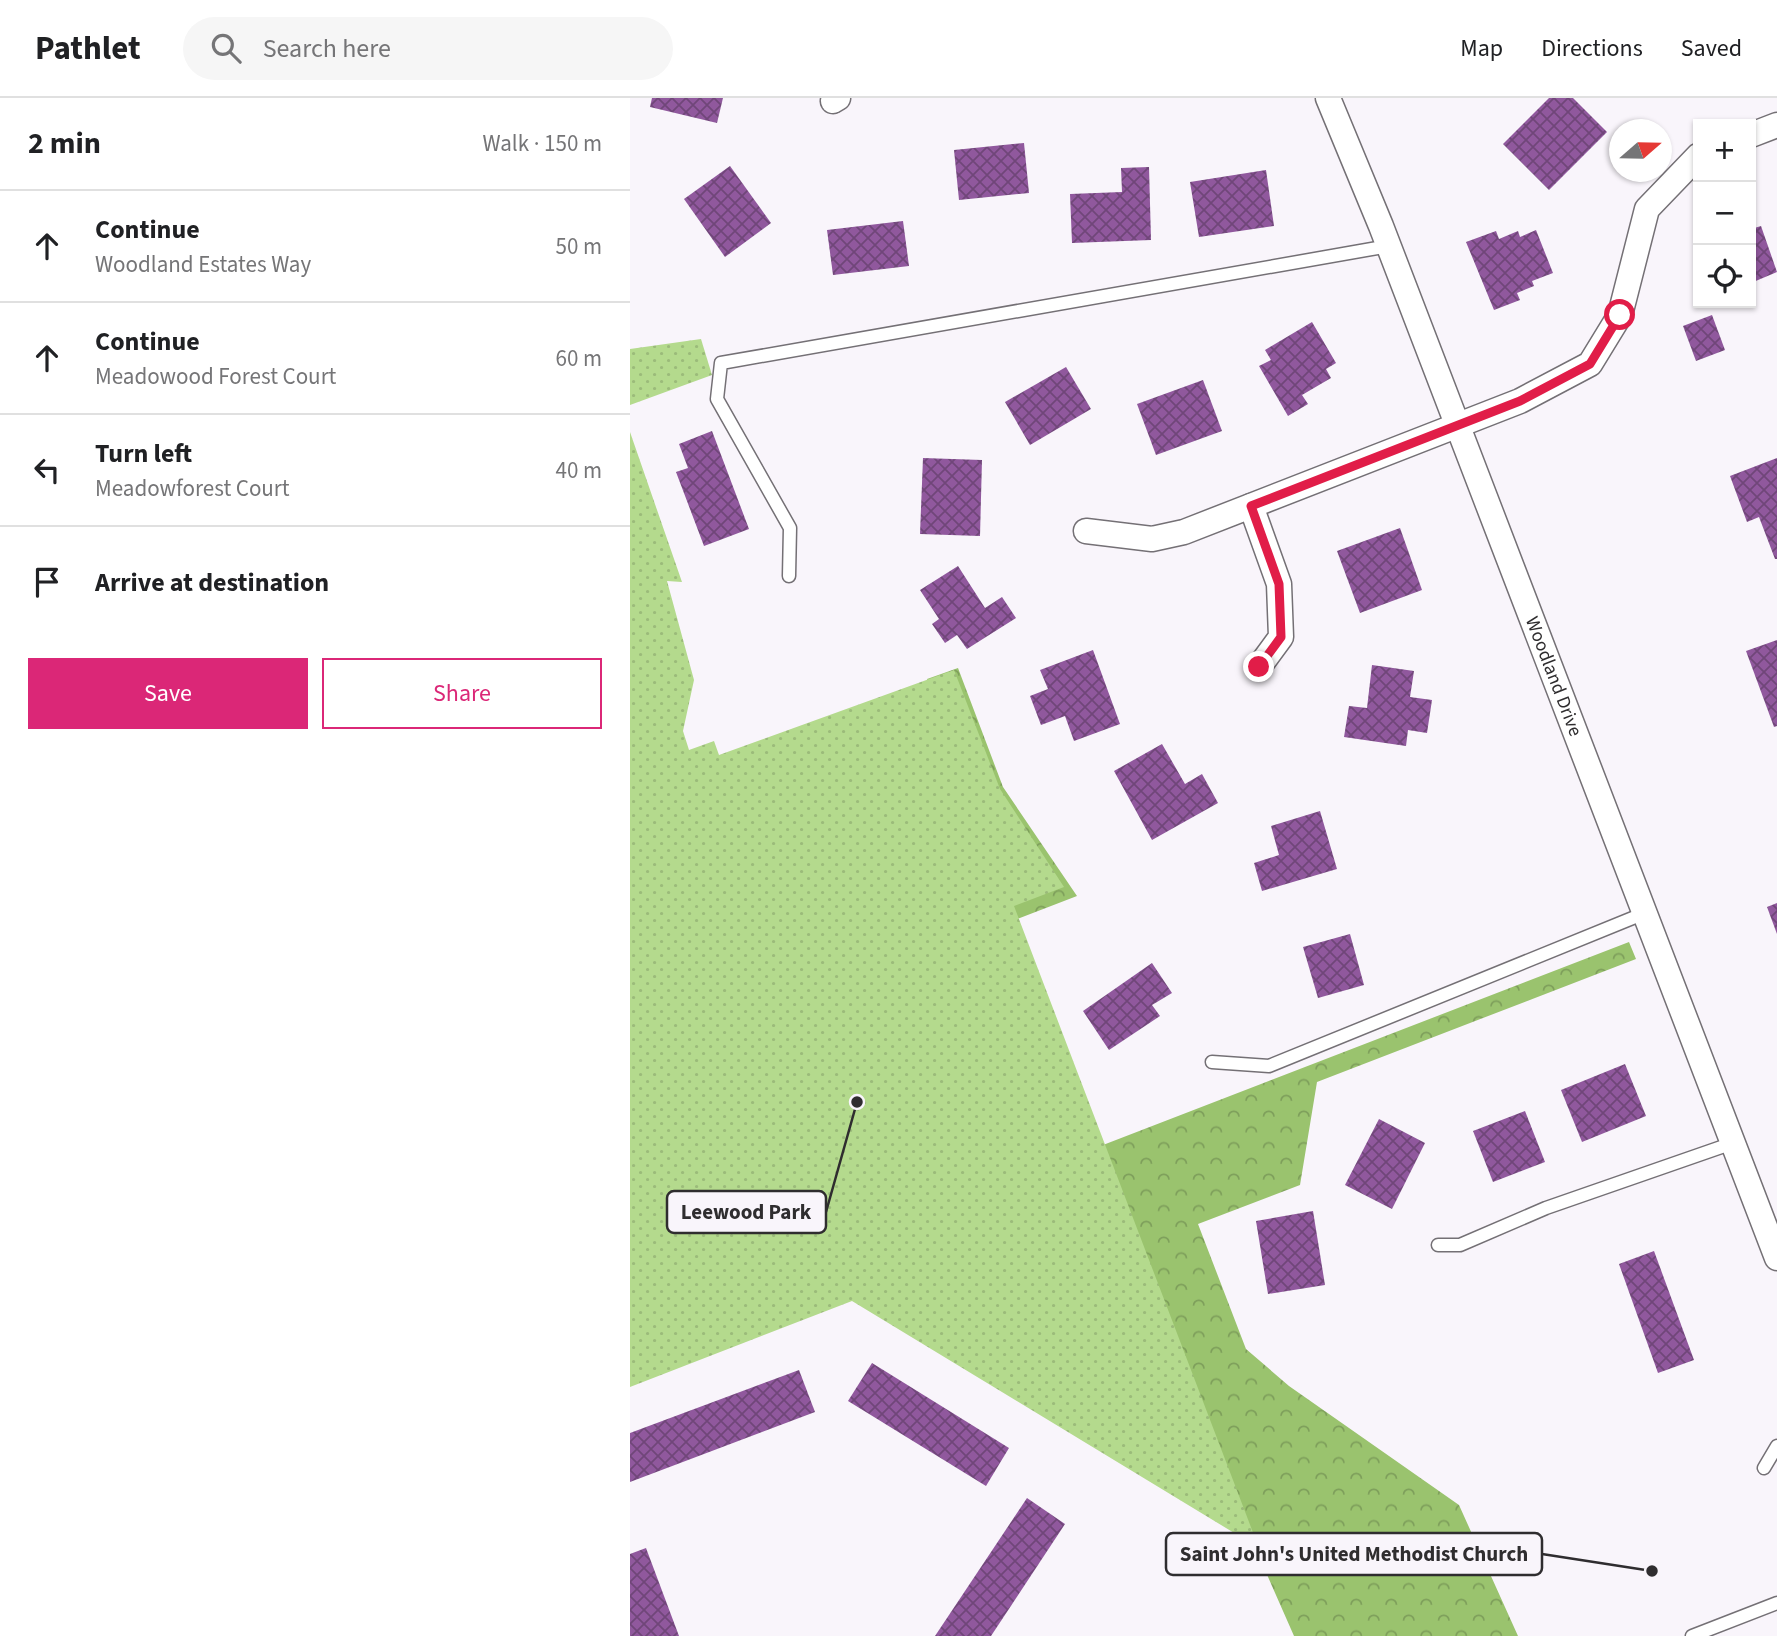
<!DOCTYPE html>
<meta charset="utf-8">
<style>
:root{--surface:#fff;--page:#f6f6f6;--text:#202124;--muted:#757577;--line:#e0e0e0;--accent:#db2777}
body{margin:0;font-family:"Source Sans 3",sans-serif;background:var(--page);color:var(--text)}
.controls{position:absolute;right:21px;top:21px;display:grid;overflow:hidden;border-radius:0px;box-shadow:0 2px 5px #0004}
.controls button{width:63px;height:63px;display:grid;place-items:center;padding:0;border:0;border-bottom:2px solid var(--line);background:var(--surface);color:var(--text);font:35px sans-serif}
.compass{position:absolute;left:979px;top:21px;width:63px;height:63px;border-radius:50%;background:var(--surface);box-shadow:0 2px 5px #0004;rotate:70deg}
.stop{position:absolute;width:21px;height:21px;margin:-16px;border:5px solid #e11d48;border-radius:50%;background:#fff}
.stop.end{background:#e11d48;border-color:#fff;box-shadow:0 2px 7px #0008}
.list{margin:0;padding:0;list-style:none}
h2{display:flex;justify-content:space-between;align-items:center;height:91px;margin:0;padding:0 28px;font-size:30px}
h2 small{font-size:23px;font-weight:400;color:var(--muted)}
.list li{display:grid;grid-template-columns:46px 1fr auto;gap:21px;align-items:center;box-sizing:border-box;height:112px;padding:0 28px;border-top:2px solid var(--line)}
.list b{display:block;font-size:26px;white-space:nowrap}
.list p{margin:0;font-size:23px;white-space:nowrap;color:var(--muted)}
.list em{font-size:23px;font-style:normal;color:var(--muted)}
.actions{display:flex;gap:14px;padding:21px 28px}
.actions a{flex:1;padding:16px 0;border:2px solid var(--accent);border-radius:0px;text-align:center;font-size:24px;color:var(--accent)}
.actions .main{background:var(--accent);color:#fff}
.icon{flex:none;width:38px;height:38px;fill:none;stroke:currentColor;stroke-width:2;stroke-linecap:round;stroke-linejoin:round}
.map{position:relative;flex:none;width:1147px;height:1538px;overflow:hidden}
header{display:flex;align-items:center;gap:42px;box-sizing:border-box;height:98px;padding:0 35px;background:var(--surface);border-bottom:2px solid var(--line)}
header strong{font-size:33px}
nav{display:flex;gap:38px;margin-inline-start:auto;font-size:24px}
.search{width:490px;height:63px;background:var(--page);display:flex;align-items:center;gap:18px;box-sizing:border-box;padding:0 24px;border-radius:38px;color:var(--muted);font-size:26px}
main{display:flex}
aside{flex:1;background:var(--surface)}
.map>svg:first-child{display:block}
.forest{fill:url(#forest-crowns)}
.park{fill:url(#park-dots)}
.building{fill:url(#building-cross-hatch)}
.lines{fill:none;stroke-linecap:round;stroke-linejoin:round}
.service-casing{stroke:#747075;stroke-width:15}
.minor-casing{stroke:#747075;stroke-width:27}
.service{stroke:#fff;stroke-width:12}
.minor{stroke:#fff;stroke-width:24}
.route{stroke:#e11d48;stroke-width:9}
.labels{text-anchor:middle;dominant-baseline:central;stroke-width:7;stroke-linejoin:round;paint-order:stroke}
.street-label{font-size:19px;fill:#2f2d2f;stroke:#f9f5fb}
.leader{fill:none;stroke:#2f2d2f;stroke-width:2.5}
.callout-dot{fill:#2f2d2f;stroke:#f9f5fb;stroke-width:2.5}
.callout{fill:#f9f5fb;stroke:#2f2d2f;stroke-width:2.5}
.callout-label{font-size:21px;text-anchor:middle;font-weight:bold;fill:#2f2d2f}
</style>
<header>
<strong>Pathlet</strong>
<div class="search"><svg class="icon" aria-label="search" viewBox="0 0 24 24"><circle cx="10" cy="10" r="6"/><path d="M15 15l6 6"/></svg>Search here</div>
<nav><a>Map</a><a>Directions</a><a>Saved</a></nav>
</header>
<main>
<aside>
<h2>2 min<small>Walk · 150 m</small></h2>
<ul class="list">
<li><svg class="icon" aria-label="ahead" viewBox="0 0 24 24"><path d="M12 20V5M6 11l6-6 6 6"/></svg><div><b>Continue</b><p>Woodland Estates Way</p></div><em>50 m</em></li>
<li><svg class="icon" aria-label="ahead" viewBox="0 0 24 24"><path d="M12 20V5M6 11l6-6 6 6"/></svg><div><b>Continue</b><p>Meadowood Forest Court</p></div><em>60 m</em></li>
<li><svg class="icon" aria-label="left" viewBox="0 0 24 24"><path d="M17 20v-9H6M10 6l-5 5 5 5"/></svg><div><b>Turn left</b><p>Meadowforest Court</p></div><em>40 m</em></li>
<li><svg class="icon" aria-label="arrive" viewBox="0 0 24 24"><path d="M6 21V4h12l-3 4 3 4H6"/></svg><div><b>Arrive at destination</b></div></li>
</ul>
<div class="actions"><a class="main">Save</a><a>Share</a></div>
</aside>
<div class="map">
<svg width="1147" height="1538" viewBox="0 0 1147 1538">
<defs>
<pattern id="forest-crowns" width="20" height="18" patternUnits="userSpaceOnUse" patternTransform="scale(1.75)"><rect width="20" height="18" fill="#9ac36e"/><path d="M2 6a3 3 0 1 1 6 0M12 15a3 3 0 1 1 6 0" fill="none" stroke="#7e9f5b"/></pattern>
<pattern id="park-dots" width="8" height="8" patternUnits="userSpaceOnUse" patternTransform="scale(1.75)"><rect width="8" height="8" fill="#b4da8d"/><path d="M2 2h.1M6 6h.1" fill="none" stroke="#9bbb7a" stroke-width="1.8" stroke-linecap="round"/></pattern>
<pattern id="building-cross-hatch" width="8" height="8" patternUnits="userSpaceOnUse" patternTransform="scale(1.75)"><rect width="8" height="8" fill="#90589d"/><path d="M0 0l8 8M0 8l8-8" fill="none" stroke="#704679"/></pattern>
</defs>
<rect width="100%" height="100%" fill="#f9f5fb"/>
<g class="forest">
<polygon points="328,570 373,689 447,798 385,822 297,581"/>
<polygon points="999,844 1006,861 687,984 670,1087 568,1126 616,1251 659,1288 829,1407 888,1538 664,1538 624,1447 473,1047"/>
</g>
<g class="park">
<polygon points="71,241 82,277 0,307 0,251"/>
<polygon points="0,334 52,484 37,483 64,582 53,633 59,652 84,643 89,657 324,572 370,691 434,789 384,808 627,1445 623,1443 624,1447 222,1203 0,1289"/>
</g>
<g class="building">
<polygon points="22,0 93,0 87,25 20,9"/>
<polygon points="919,0 943,0 977,34 919,92 873,46"/>
<polygon points="394,45 399,95 329,102 324,52"/>
<polygon points="100,68 141,125 95,159 54,101"/>
<polygon points="519,69 521,142 442,145 440,96 492,94 491,70"/>
<polygon points="636,72 644,128 569,139 560,84"/>
<polygon points="273,123 279,168 203,177 197,132"/>
<polygon points="1131,128 1147,174 1121,185 1121,131"/>
<polygon points="906,132 923,175 902,183 904,188 887,195 890,202 864,212 836,144 866,133 869,141 888,133 890,139"/>
<polygon points="1082,217 1095,252 1066,263 1053,228"/>
<polygon points="682,224 706,265 696,271 701,280 672,297 678,306 658,318 629,268 641,262 635,252"/>
<polygon points="436,269 461,311 400,347 375,304"/>
<polygon points="573,282 592,333 526,357 507,306"/>
<polygon points="82,333 119,431 74,448 46,374 58,370 49,346"/>
<polygon points="293,360 352,362 350,438 290,436"/>
<polygon points="1147,360 1147,461 1145,461 1129,419 1117,424 1100,378"/>
<polygon points="770,430 792,492 730,515 707,453"/>
<polygon points="328,468 355,510 372,499 386,520 337,551 327,537 315,545 302,526 309,521 290,492"/>
<polygon points="1147,542 1147,628 1144,629 1116,553"/>
<polygon points="463,552 490,626 444,643 435,618 411,627 400,598 418,591 410,572"/>
<polygon points="742,567 784,573 780,599 802,602 797,635 778,632 776,648 714,639 719,608 737,610"/>
<polygon points="532,646 555,686 572,676 588,705 522,742 484,673"/>
<polygon points="690,713 707,771 632,793 624,765 649,757 641,728"/>
<polygon points="1147,805 1147,836 1137,809"/>
<polygon points="720,836 734,887 688,900 673,849"/>
<polygon points="522,865 542,895 522,907 530,918 479,952 453,913"/>
<polygon points="995,966 1016,1018 952,1044 931,992"/>
<polygon points="895,1013 915,1064 863,1084 843,1033"/>
<polygon points="749,1021 795,1045 762,1111 715,1087"/>
<polygon points="683,1113 695,1187 638,1196 626,1123"/>
<polygon points="1024,1153 1064,1262 1028,1275 989,1166"/>
<polygon points="242,1265 379,1350 356,1388 218,1303"/>
<polygon points="169,1272 185,1314 0,1384 0,1335"/>
<polygon points="397,1400 435,1426 361,1538 305,1538"/>
<polygon points="16,1450 49,1538 0,1538 0,1456"/>
</g>
<g class="lines">
<g class="service-casing">
<g id="service">
<polyline points="159,478 160,430 87,301 91,265 759,148"/>
<polyline points="582,964 639,968 1015,815"/>
<polyline points="808,1147 830,1147 916,1110 1103,1045"/>
<polyline points="1134,1370 1147,1348"/>
<polyline points="1062,1538 1147,1505"/>
</g>
</g>
<g class="minor-casing">
<g id="minor">
<path id="s1" d="M698,0L751,128L1147,1160"/>
<polyline points="203,3 208,0"/>
<polyline points="1121,37 1147,27"/>
<polyline points="621,408 649,486 651,539 629,569"/>
<polyline points="456,433 522,441 554,434 890,303 960,266 990,217 1017,111 1068,58"/>
</g>
</g>
<use href="#service" class="service"/>
<use href="#minor" class="minor"/>
</g>
<g class="lines">
<polyline class="route" points="629,569 651,539 649,486 621,408 890,303 960,266 990,217"/>
</g>
<g class="labels">
<g class="street-label">
<text stroke="none"><textPath href="#s1" startOffset="621">Woodland Drive</textPath></text>
</g>
</g>
<path class="leader" d="M227 1004L196 1114M1022 1473L912 1456"/>
<g class="callout-dot">
<circle cx="227" cy="1004" r="7"/>
<circle cx="1022" cy="1473" r="7"/>
</g>
<g class="callout">
<rect x="37" y="1093" width="159" height="42" rx="7"/>
<rect x="536" y="1435" width="376" height="42" rx="7"/>
</g>
<g class="callout-label">
<text x="116" y="1121">Leewood Park</text>
<text x="724" y="1463">Saint John's United Methodist Church</text>
</g>
</svg>
<div class="controls">
<button>+</button>
<button>−</button>
<button><svg class="icon" aria-label="locate" viewBox="0 0 24 24"><circle cx="12" cy="12" r="6"/><path d="M12 2v4M12 18v4M2 12h4M18 12h4"/></svg></button>
</div>
<svg class="compass" viewBox="-18 -18 36 36"><path d="M0-13l5 13h-10z" fill="#e53935"/><path d="M0 13l5-13h-10z" fill="#757577"/></svg>
<div class="stop" style="left:990px;top:217px"></div>
<div class="stop end" style="left:629px;top:569px"></div>
</div>
</main>
